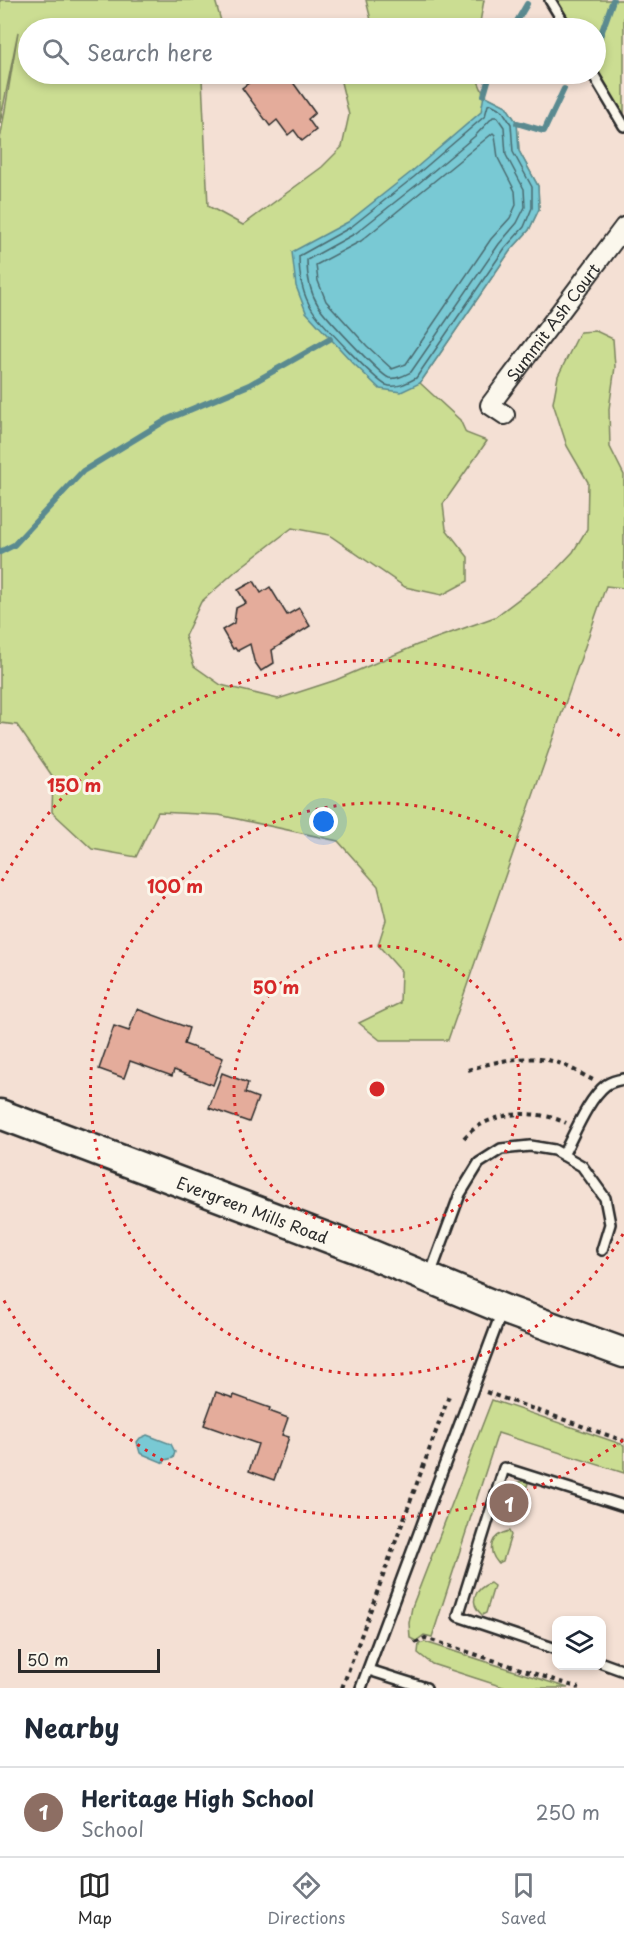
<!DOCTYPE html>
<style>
:root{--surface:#fff;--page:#f6f6f7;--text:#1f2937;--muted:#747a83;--line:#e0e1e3;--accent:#2b2b2b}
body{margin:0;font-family:"Playpen Sans",sans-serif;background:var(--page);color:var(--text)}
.controls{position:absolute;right:18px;bottom:18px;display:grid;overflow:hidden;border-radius:12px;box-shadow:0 3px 9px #0003}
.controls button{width:54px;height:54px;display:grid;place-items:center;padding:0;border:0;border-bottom:2px solid var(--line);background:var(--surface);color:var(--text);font:30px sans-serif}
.scale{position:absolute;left:18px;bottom:15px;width:142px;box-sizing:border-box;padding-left:6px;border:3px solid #2b2b2b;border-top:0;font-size:16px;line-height:21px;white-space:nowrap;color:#2b2b2b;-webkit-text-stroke:4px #fbf7ec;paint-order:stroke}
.you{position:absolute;left:324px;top:822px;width:21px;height:21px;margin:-15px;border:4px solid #fff;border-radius:50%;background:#1a73e8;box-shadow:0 0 0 9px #1a73e833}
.badge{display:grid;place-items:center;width:39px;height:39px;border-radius:50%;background:var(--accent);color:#fff;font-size:20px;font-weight:700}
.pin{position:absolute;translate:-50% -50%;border:3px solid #fff;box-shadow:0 2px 6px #0006}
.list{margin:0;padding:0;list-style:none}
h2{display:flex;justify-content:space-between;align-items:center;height:78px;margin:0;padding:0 24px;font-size:26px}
h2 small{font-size:20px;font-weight:400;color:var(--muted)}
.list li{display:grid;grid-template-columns:39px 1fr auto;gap:18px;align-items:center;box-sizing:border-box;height:90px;padding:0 24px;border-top:2px solid var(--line)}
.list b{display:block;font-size:22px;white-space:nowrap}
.list p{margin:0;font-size:20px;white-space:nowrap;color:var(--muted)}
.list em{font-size:20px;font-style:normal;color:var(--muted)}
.icon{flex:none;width:33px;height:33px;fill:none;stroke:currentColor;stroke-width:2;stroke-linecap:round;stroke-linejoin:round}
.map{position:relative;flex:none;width:624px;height:1688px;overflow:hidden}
.search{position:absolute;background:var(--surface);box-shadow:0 3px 9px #0003;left:18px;right:18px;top:18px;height:66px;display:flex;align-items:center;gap:15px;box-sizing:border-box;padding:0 21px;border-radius:33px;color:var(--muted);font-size:22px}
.sheet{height:168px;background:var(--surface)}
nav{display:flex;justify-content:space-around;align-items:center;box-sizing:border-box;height:84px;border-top:2px solid var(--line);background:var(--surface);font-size:16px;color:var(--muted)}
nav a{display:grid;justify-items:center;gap:3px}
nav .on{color:var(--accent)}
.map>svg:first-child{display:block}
.green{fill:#cbdd92;stroke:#7b845e;stroke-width:1.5}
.water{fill:#79c9d4;stroke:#5a8a90;stroke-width:1.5}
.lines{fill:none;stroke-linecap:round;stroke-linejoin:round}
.shore{stroke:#4a6a6f;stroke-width:1.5}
.stream{stroke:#5a8a90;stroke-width:6}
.building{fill:#e4ac9b;stroke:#2b2b2b;stroke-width:1.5}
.service-casing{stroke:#2b2b2b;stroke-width:14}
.minor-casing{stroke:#2b2b2b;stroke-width:22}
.primary-casing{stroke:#2b2b2b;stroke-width:33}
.path{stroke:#2b2b2b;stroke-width:4;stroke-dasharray:4.5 4.5;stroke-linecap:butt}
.service{stroke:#fbf7ec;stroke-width:9}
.minor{stroke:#fbf7ec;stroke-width:18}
.primary{stroke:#fbf7ec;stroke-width:28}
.ring{fill:none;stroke:#d62828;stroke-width:3;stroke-dasharray:3 6}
.labels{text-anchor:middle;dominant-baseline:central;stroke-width:6;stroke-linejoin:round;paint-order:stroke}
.street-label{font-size:16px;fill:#2b2b2b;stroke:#fbf7ec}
.centre{fill:#d62828;stroke:#fbf7ec;stroke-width:3}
.ring-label{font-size:18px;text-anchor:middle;font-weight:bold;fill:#d62828;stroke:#fbf7ec;stroke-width:6;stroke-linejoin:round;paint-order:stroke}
</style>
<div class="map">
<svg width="624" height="1688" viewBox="0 0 624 1688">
<rect width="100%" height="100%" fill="#f4e0d4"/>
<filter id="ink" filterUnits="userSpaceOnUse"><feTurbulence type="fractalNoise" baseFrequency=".0167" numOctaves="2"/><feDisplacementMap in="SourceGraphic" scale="12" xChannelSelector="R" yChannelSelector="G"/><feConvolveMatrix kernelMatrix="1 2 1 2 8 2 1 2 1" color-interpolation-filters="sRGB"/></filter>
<g filter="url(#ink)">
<g class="green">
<polygon points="0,0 215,0 223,28 28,28 28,74 206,74 202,79 208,206 243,225 322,167 342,147 349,115 339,74 475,74 484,95 506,106 517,123 519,151 538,186 539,209 529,230 510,251 420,383 460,420 466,433 487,441 443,504 446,529 468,557 468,581 442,595 405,587 329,535 292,528 237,570 201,602 185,636 194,666 221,685 278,699 336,680 417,645 495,617 553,573 573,552 587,529 588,482 567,446 553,403 558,376 580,332 596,331 613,339 615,367 609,409 610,447 624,475 624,588 606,586 448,1040 380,1040 359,1023 400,1003 401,971 378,945 386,920 378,886 338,841 219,815 158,812 136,857 92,849 52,812 53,777 17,725 0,723 0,140 18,32 0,123"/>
<polygon points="366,0 484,0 479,28 356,28 371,20"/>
<polygon points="550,0 624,0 624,126 596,74 596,28 567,28"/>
<polygon points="492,1400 624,1445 624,1473 498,1433 432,1637 424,1635 416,1641 410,1638 409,1623 412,1607"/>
<path d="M526,1480L528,1483L519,1511L515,1512C507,1502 506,1496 512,1485Z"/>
<path d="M509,1531L511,1535L503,1561L498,1563C486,1549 491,1535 509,1531Z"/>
<path d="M490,1583L494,1586L486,1613L482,1615C468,1602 475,1589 490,1583Z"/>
<polygon points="425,1642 568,1688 506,1688 432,1664 418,1653 419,1644"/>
</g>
<g class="water">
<polygon points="484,95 506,106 517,123 519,151 538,186 539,209 529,230 510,251 420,383 401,392 380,389 352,362 306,312 296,286 292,252 348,222 410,173 481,112"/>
<polygon points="147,1435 171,1444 175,1452 173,1458 165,1460 164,1463 140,1453 137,1442 140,1438"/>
</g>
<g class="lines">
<g class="shore">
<path d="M488,105L491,104L502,110L511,124L513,152L532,187V208L524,227L505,248L416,378C407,383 396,389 386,385C376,381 318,320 312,309C302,294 299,273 299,256L351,227L414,177L485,116Z"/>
<path d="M493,117H497L504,127L506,155L524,189L525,207L517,223L499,244L411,372C405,375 397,380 389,378C380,375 324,315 318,305C310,292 307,275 307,260L356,233L419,183L475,136Z"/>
<polygon points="493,133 495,135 498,158 515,191 516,205 510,218 491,239 406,364 392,369 367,346 326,301 318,281 316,265 361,241"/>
</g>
<g class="stream">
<polyline points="513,28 527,4"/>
<polyline points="596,48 613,0"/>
<polyline points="484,95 490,74"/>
<polyline points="517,123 544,131 564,89"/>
<polyline points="0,552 14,545 83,471 168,419 249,385 330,339"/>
</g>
</g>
<g class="building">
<polygon points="261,74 287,74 315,113 308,119 316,130 302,141 294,130 288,135 277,120 270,126 242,88"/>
<polygon points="254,581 261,593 270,587 287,615 299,608 310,626 272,650 274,663 261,671 254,661 250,644 237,651 235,648 233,649 222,630 234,623 236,608 246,603 238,590"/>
<polygon points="137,1009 189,1028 184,1044 223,1058 213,1085 174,1070 172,1076 130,1061 124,1078 99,1069 114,1026 129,1031"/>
<polygon points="222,1073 248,1083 245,1093 258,1098 249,1122 209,1108"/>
<polygon points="216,1392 233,1398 234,1395 270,1408 269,1411 288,1418 282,1435 289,1437 274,1480 249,1471 258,1444 204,1425"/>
</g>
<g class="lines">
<g class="service-casing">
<g id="service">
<polyline points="550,0 567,28"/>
<polyline points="593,74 624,126"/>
<path d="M563,1155C574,1135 588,1099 606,1085C612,1081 617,1080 624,1079"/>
<polyline points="430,1275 460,1194 479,1163 501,1149 530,1146 554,1150 582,1166 605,1198 610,1224 602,1250"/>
<polyline points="556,1649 458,1616 504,1468 624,1506"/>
<polyline points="602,1663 624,1671"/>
<polyline points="369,1670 426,1688"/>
<polyline points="361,1688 502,1311"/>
</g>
</g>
<g class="minor-casing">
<g id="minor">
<path id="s1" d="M505,415L490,405L624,227"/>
</g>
</g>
<g class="primary-casing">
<g id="primary">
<path id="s2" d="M0,1114L363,1251L503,1309L624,1353"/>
</g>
</g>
<g class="path">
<path d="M468,1070C495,1061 528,1054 556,1062C568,1066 581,1074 593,1080"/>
<path d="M464,1138C488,1111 535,1108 566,1123"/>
<polyline points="486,1392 624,1441"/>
<polyline points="415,1643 425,1638 579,1688"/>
<polyline points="342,1688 450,1393"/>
</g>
<use href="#service" class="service"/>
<use href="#minor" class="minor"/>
<use href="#primary" class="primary"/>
</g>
</g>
<g class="ring">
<circle cx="377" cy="1089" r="143"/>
<path d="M623 1234A286 286 0 1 1 623 944"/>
<path d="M623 1440A429 429 0 0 1 2 1297M2 881A429 429 0 0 1 623 738"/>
</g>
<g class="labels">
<g class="street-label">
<text stroke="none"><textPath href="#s1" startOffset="122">Summit Ash Court</textPath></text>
<text stroke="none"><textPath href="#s2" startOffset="270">Evergreen Mills Road</textPath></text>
</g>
</g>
<circle cx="377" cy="1089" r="9" class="centre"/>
<g class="ring-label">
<text x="74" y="792">150 m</text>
<text x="175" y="893">100 m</text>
<text x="276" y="994">50 m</text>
</g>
</svg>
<div class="controls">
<button><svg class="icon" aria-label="layers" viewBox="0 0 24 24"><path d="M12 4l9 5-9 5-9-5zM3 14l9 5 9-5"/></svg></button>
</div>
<div class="scale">50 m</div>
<div class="you"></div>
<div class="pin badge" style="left:509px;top:1503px;background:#8d6e63">1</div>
<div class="search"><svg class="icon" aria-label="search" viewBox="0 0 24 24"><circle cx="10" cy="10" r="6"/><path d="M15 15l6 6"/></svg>Search here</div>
</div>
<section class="sheet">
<h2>Nearby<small></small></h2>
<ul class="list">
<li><span class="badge" style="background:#8d6e63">1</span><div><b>Heritage High School</b><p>School</p></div><em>250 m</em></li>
</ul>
</section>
<nav>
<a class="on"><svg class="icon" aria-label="map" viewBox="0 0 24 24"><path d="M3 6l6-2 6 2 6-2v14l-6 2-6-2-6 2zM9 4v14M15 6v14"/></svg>Map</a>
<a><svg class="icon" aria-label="directions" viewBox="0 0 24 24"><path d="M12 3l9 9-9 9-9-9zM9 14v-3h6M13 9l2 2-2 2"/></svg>Directions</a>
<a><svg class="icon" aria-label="saved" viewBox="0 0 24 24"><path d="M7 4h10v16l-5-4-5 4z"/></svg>Saved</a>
</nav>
